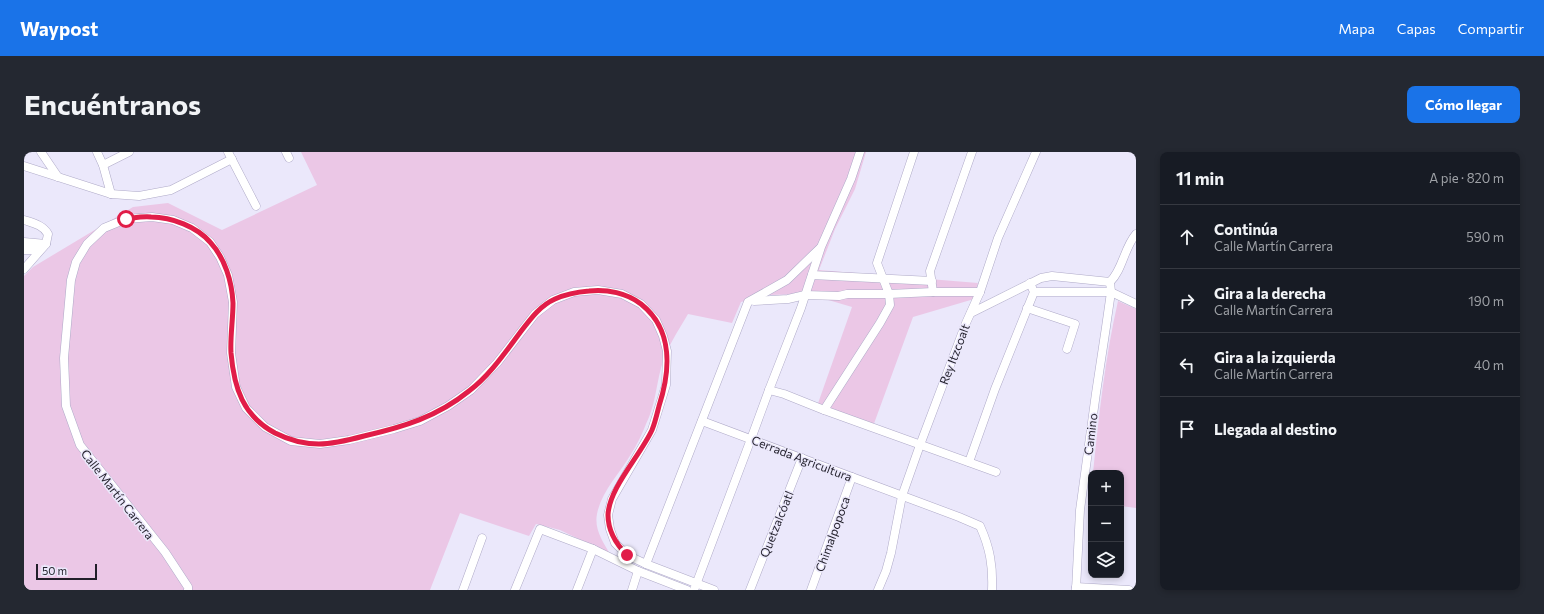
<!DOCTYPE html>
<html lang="es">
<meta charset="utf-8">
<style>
:root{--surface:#171b24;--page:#242831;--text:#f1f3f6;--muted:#9ea1a6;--line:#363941;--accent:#1a73e8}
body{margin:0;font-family:Commissioner,sans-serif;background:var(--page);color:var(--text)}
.controls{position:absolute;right:12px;bottom:12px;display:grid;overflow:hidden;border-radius:8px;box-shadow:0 2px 6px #0003}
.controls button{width:36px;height:36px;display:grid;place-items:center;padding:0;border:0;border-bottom:1px solid var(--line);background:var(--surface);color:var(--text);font:20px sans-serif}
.scale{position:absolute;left:12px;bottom:10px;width:61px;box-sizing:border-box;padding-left:4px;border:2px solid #211f2a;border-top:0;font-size:11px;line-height:14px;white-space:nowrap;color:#211f2a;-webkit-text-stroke:3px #ebe8fb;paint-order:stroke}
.stop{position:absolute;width:12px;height:12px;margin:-9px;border:3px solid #e11d48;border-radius:50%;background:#fff}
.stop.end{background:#e11d48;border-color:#fff;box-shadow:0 1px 4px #0008}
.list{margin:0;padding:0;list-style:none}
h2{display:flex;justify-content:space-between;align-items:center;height:52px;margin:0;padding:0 16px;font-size:17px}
h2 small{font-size:13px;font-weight:400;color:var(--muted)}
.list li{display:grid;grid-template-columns:26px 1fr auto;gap:12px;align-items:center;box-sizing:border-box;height:64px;padding:0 16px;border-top:1px solid var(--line)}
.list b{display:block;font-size:15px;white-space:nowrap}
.list p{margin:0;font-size:13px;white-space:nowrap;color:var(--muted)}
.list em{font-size:13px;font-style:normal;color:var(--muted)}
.icon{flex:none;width:22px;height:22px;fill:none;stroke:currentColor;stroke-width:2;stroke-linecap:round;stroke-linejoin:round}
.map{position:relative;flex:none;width:1112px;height:438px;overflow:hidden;border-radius:8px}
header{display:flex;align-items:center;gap:24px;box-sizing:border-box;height:56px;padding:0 20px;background:var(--accent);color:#fff}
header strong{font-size:19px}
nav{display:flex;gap:22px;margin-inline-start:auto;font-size:14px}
.intro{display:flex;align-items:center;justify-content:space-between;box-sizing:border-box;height:96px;padding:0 24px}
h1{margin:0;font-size:28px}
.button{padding:10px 18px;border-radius:8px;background:var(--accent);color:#fff;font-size:14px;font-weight:700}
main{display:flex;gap:24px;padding:0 24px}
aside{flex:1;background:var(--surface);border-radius:8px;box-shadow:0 2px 6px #0003}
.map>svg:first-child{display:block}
.green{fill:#ebc7e6}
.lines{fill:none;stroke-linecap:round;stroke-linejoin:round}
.minor-casing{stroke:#afaac8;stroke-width:9}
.minor{stroke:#fff;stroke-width:8}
.route{stroke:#e11d48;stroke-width:5}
.labels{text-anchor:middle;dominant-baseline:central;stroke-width:3;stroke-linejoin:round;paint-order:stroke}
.street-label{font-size:12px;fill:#211f2a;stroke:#ebe8fb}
</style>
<header>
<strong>Waypost</strong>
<nav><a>Mapa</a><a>Capas</a><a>Compartir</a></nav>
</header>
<div class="intro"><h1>Encuéntranos</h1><a class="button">Cómo llegar</a></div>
<main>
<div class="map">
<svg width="1112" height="438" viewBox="0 0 1112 438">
<rect width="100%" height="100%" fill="#ebe8fb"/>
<g class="green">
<path d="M277,0H842L831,37L811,77L795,118L954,131L950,147L889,165L848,277L792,257L828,155L784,142L744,143L717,150L708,171L664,162C654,179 642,197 637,216C632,235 631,254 622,272C618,282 613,293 607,302C596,321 577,340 573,362C570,377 579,390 586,402L536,378L512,372L505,384L436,361L406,438H0V124L9,115L109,55L144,51L198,78L293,33Z"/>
<path d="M1094,149L1112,157V356L1097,354V321H1069C1075,263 1081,206 1094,149Z"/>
</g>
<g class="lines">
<g class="minor-casing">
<g id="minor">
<polyline points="17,0 34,25"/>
<polyline points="73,0 79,13 87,42"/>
<polyline points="204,0 232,54"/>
<polyline points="262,0 265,6"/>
<polyline points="79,13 105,0"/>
<polyline points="0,14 87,42 115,44 147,38 208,7"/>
<path d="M0,68C9,71 19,73 24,82L22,92L0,117"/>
<polyline points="0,90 22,92"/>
<polyline points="0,98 15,98"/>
<polyline points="788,123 908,129"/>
<polyline points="909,140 906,119 948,0"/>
<polyline points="1010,140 1087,140 1112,152"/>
<polyline points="730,149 764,147 781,143 815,144 823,142 865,142 909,140 956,140"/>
<polyline points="1003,156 1051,172 1043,197"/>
<path d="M947,161L1017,126L1028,124L1086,130C1099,117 1100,96 1112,82"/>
<polyline points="745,238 760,242 800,258 972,320"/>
<polyline points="800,258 856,171 866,153 865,142 853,111 890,0"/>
<path d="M678,269L935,365L956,374C966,396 969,414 968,438"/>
<polyline points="945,310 971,237 1010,140 1006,131"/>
<polyline points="622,412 724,150 763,128 795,97"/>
<polyline points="1052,435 1105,438"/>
<polyline points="164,438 164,435 141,400 56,293 42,254 40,206 47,128 52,110 63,92 80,76 102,67 128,65 149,68 168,76 186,90 196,105 204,123 209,150 207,201 212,235 222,256 241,275 267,289 296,292 325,288 370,277 396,269 424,254 447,238 473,211 511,162 529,148 550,140 574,138 598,142 617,152 632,168 639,184 643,199 642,233 628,278 588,347 584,363 586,377 591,391 603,403 622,412 690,438"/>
<polyline points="439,438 458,386"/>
<polyline points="491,438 516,377 569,397 614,419 663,438"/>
<polyline points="553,438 569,397"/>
<polyline points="608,438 614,419"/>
<polyline points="670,438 727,287 745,238 777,156 797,95 827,27 836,0"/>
<polyline points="726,438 778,306"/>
<polyline points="787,438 828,325"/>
<polyline points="854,438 862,419 867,401 878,344 896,293 942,171 956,140 974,86 1012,0"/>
<polyline points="1052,438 1056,358 1072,241 1082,175 1087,140 1086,130"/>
</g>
</g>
<use href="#minor" class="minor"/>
</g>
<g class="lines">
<path class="route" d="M102,67C110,66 119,64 127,65C148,65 173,75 186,90C201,106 208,130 209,151C209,168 206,185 207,201C210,236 219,264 251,281C265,288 279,292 295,292C309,292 325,288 340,284C379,275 413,265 445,239C465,224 480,202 495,182C505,169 515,154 531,147C542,142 553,140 565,139C583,137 603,141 617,152C650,178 646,220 635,254C633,262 631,271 628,278C616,304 585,336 584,363C584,380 592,392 603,403"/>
</g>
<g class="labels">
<g class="street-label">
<text transform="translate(930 202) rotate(-69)">Rey Itzcoalt</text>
<text transform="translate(1066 282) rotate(-83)">Camino</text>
<text transform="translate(778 306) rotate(21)">Cerrada Agricultura</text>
<text transform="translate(94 342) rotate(52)">Calle Martín Carrera</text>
<text transform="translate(752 372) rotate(-68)">Quetzalcóatl</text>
<text transform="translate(808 382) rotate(-70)">Chimalpopoca</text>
</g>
</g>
</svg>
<div class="controls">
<button>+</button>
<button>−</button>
<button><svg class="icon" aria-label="layers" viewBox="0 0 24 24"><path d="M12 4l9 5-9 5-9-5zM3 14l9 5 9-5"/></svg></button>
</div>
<div class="scale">50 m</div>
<div class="stop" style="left:102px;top:67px"></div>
<div class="stop end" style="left:603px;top:403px"></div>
</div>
<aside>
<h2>11 min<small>A pie · 820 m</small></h2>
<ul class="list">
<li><svg class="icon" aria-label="ahead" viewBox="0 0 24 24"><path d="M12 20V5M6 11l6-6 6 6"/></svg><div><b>Continúa</b><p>Calle Martín Carrera</p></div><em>590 m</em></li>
<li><svg class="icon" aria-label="right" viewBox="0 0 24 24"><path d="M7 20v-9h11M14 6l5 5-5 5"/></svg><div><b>Gira a la derecha</b><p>Calle Martín Carrera</p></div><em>190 m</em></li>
<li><svg class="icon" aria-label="left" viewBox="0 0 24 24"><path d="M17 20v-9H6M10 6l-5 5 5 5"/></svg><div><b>Gira a la izquierda</b><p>Calle Martín Carrera</p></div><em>40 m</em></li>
<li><svg class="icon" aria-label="arrive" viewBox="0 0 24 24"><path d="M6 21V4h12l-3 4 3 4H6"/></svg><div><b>Llegada al destino</b></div></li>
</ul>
</aside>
</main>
